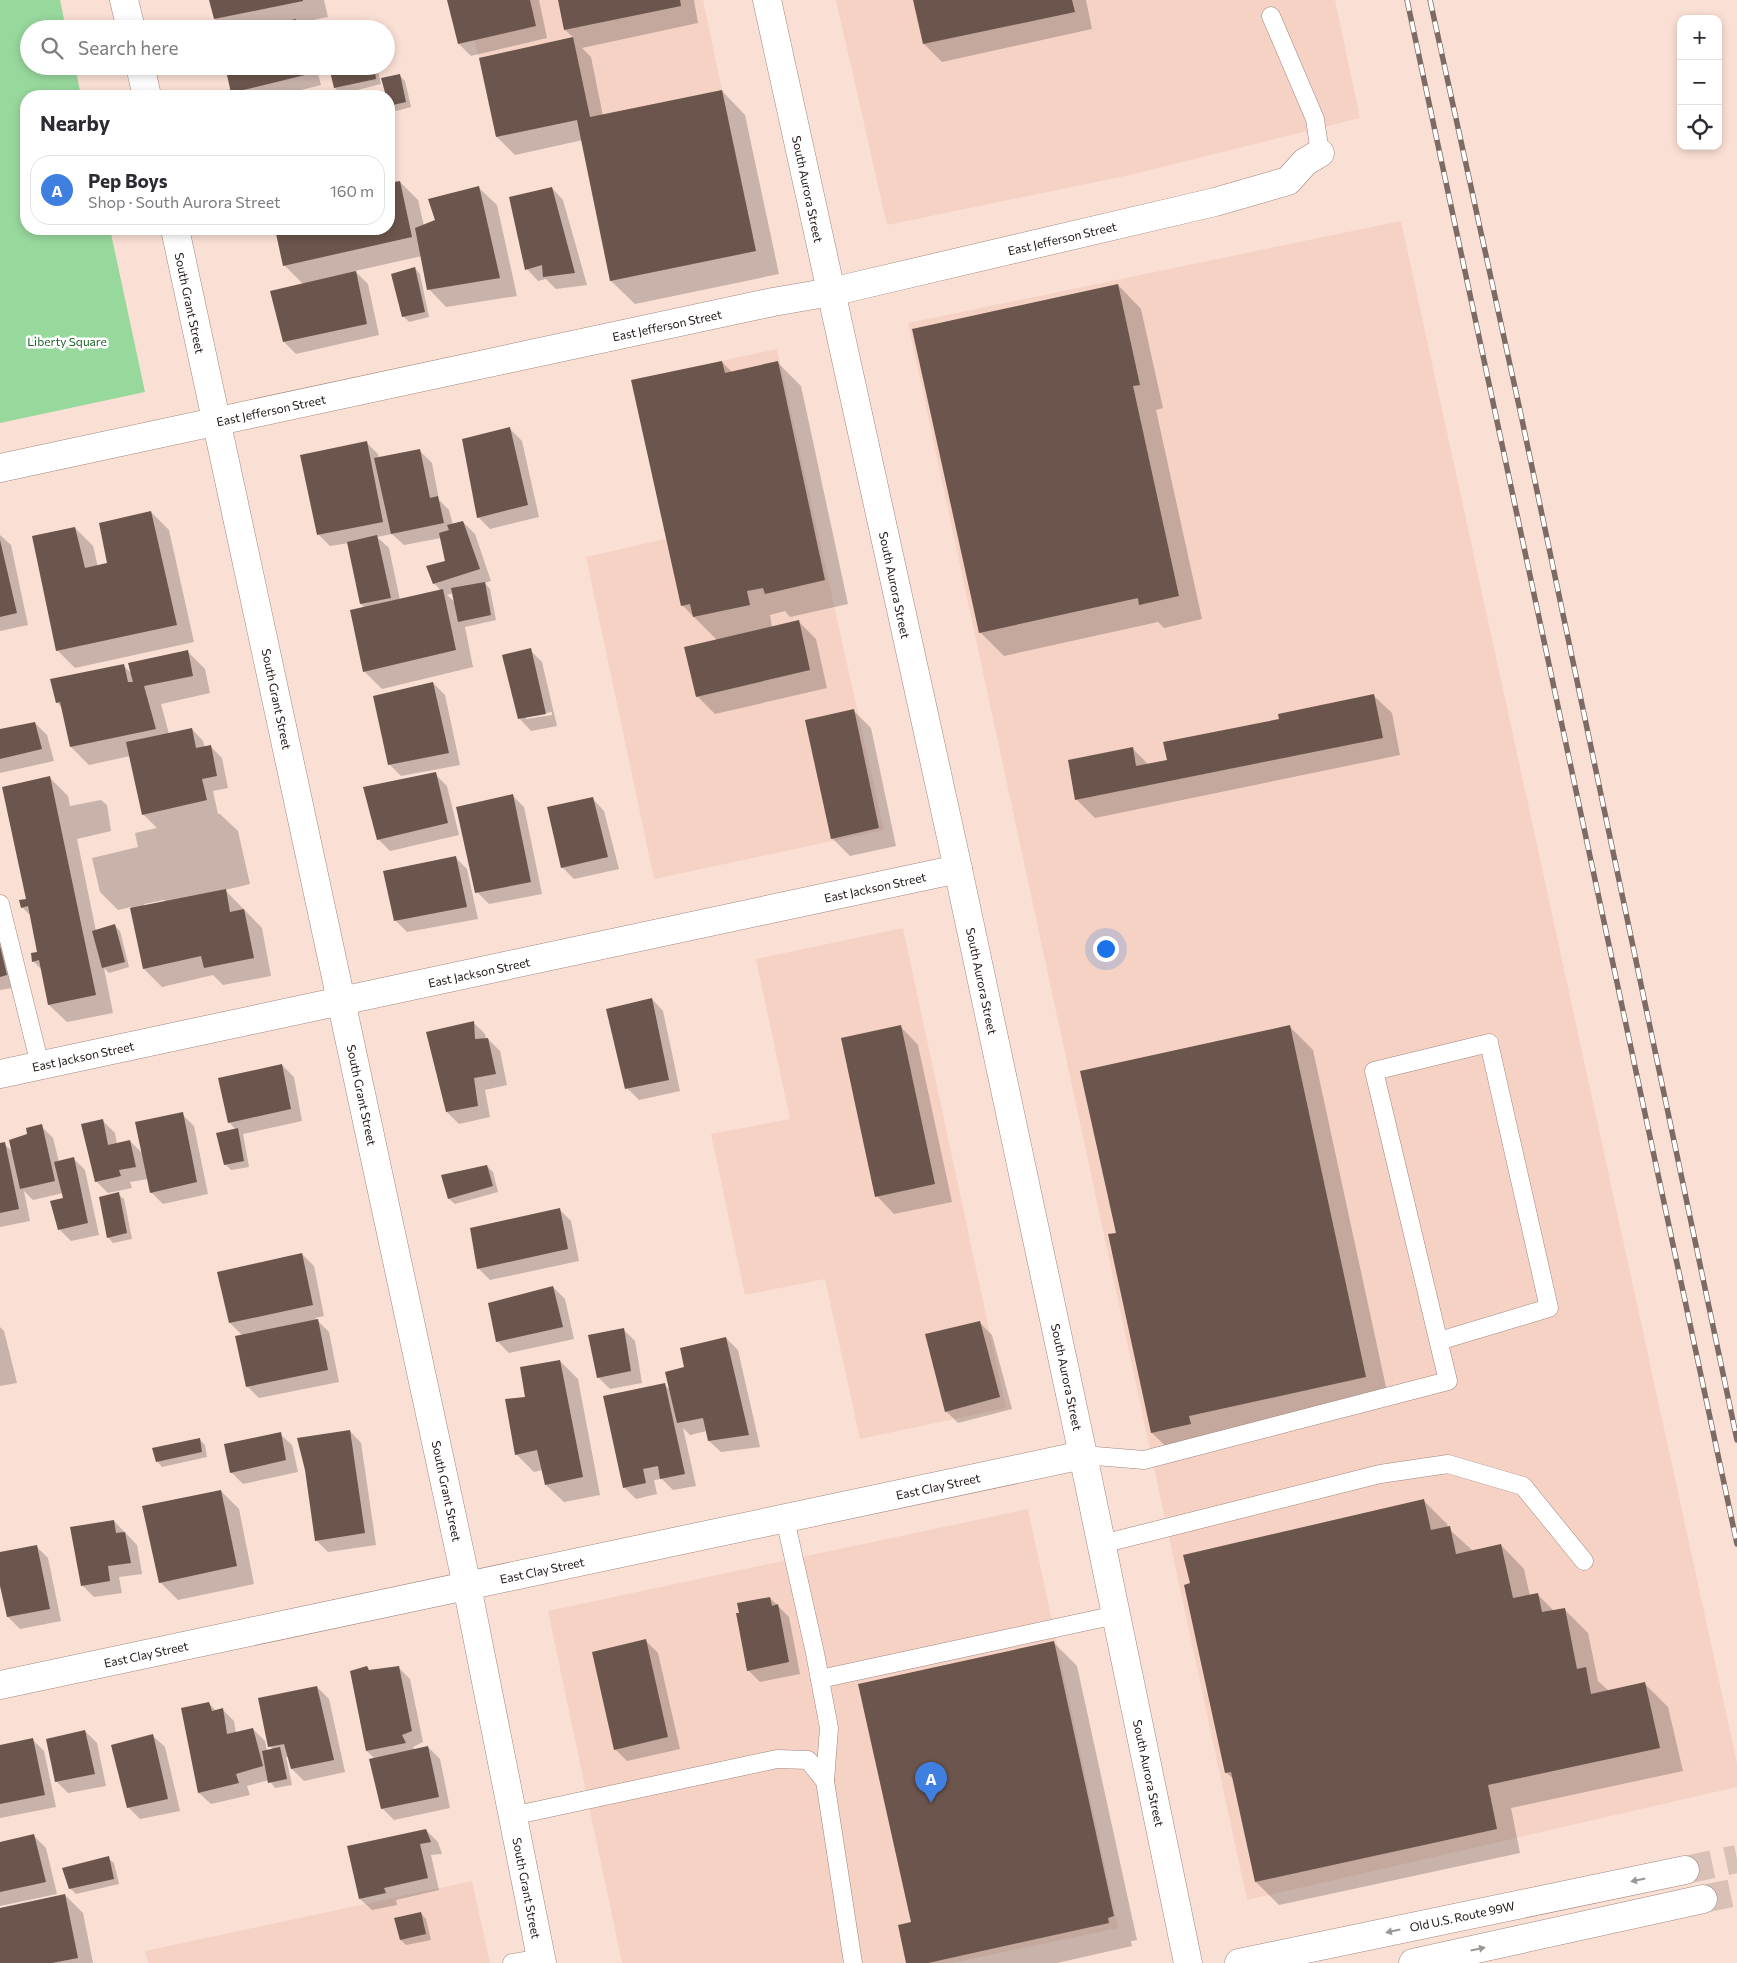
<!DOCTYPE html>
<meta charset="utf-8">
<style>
:root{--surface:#fff;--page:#f7f7f7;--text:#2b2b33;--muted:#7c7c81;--line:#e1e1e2;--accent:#1a73e8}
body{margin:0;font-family:Commissioner,sans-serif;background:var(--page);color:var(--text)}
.controls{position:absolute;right:15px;top:15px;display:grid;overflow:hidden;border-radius:10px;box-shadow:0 2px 8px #0003}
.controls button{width:45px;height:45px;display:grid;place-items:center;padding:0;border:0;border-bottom:1px solid var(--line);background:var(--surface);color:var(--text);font:25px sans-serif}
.you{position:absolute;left:1105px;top:948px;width:18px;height:18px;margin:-12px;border:4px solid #fff;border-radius:50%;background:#1a73e8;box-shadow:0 0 0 8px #1a73e833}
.badge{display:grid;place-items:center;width:32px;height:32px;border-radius:50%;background:var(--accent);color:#fff;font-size:16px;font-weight:700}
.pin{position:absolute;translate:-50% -41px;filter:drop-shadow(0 1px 2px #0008)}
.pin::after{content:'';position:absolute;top:26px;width:18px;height:15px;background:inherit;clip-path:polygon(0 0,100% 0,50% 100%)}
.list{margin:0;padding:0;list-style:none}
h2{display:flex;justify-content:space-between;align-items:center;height:65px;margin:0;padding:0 20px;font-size:21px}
h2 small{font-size:16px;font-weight:400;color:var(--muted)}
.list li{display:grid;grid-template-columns:32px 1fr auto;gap:15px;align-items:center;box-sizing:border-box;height:70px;margin:0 10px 10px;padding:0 10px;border:1px solid var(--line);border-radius:20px}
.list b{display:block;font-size:19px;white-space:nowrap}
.list p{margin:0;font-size:16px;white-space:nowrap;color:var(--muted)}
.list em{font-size:16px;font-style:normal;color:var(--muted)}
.icon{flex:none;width:28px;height:28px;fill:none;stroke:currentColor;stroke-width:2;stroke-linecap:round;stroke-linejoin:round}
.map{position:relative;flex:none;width:1737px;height:1963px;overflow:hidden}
.search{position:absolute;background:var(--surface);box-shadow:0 2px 8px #0003;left:20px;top:20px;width:375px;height:55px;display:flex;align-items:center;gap:12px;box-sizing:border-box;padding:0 18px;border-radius:28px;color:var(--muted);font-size:19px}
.panel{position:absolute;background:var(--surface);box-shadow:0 2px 8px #0003;left:20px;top:90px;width:375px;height:145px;border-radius:20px}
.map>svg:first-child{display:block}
.built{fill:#f6d2c5}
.green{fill:#97d89c}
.shadow{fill:#0003;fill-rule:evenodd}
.building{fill:#6c554c}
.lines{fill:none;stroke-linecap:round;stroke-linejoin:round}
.primary-tunnel{stroke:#d9c1b7;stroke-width:28;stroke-dasharray:28 14;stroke-linecap:butt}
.service-casing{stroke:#9f867d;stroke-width:19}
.minor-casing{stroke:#9f867d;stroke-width:29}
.primary-casing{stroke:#9f867d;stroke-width:29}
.service{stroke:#fff;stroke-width:18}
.minor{stroke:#fff;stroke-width:28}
.primary{stroke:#fff;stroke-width:28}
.rail-casing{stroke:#7c6b64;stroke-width:5.5}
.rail{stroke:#fff;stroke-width:4;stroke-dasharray:11;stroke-linecap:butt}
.oneway{fill:#9b9795}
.labels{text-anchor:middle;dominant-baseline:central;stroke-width:5;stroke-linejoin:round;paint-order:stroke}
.street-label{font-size:12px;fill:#211714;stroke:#fff}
.park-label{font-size:12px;fill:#1b6429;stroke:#fff}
</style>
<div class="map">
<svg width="1737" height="1963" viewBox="0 0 1737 1963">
<rect width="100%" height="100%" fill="#fadfd4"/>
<g class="built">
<polygon points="466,0 703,0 756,251 610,281 577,120 496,137"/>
<polygon points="836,0 1335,0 1360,118 1130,175 887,225"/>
<polygon points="1401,221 1737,1763 1737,1787 1247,1900 908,323"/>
<polygon points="777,349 884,830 654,879 586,557 669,538 636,379"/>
<polygon points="903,928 1006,1408 860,1439 825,1279 745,1295 711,1134 790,1119 756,959"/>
<polygon points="1028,1509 1118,1928 952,1963 622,1963 548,1611"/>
<polygon points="472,1881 490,1963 148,1963 145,1951"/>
</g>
<polygon class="green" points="0,0 60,0 66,29 29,29 29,66 75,66 81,96 26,96 26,229 110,229 145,392 0,423"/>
<g class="shadow">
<polygon points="210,0 324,0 328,17 299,23 304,29 225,29 215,19"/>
<polygon points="448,0 539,0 547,38 471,56 459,44"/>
<polygon points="559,0 694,0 698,23 582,48 591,57 603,116 722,91 745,115 779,274 635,304 611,281 583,140 515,155 497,137 480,58 574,38 565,30"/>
<polygon points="914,0 1086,0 1092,29 942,62 924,44"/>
<polygon points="226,66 316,66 321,85 277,96 236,96 232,93"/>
<polygon points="337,66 377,66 381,84 341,94 335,88 331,68"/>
<polygon points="400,76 405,81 411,107 396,111 390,106 383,79"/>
<polygon points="400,182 418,200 424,226 437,221 479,188 497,205 517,296 446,307 429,289 422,256 355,271 368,284 379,335 296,354 284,342 303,284 284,265 276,229 389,229 389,185"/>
<polygon points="552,188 563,200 587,285 556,289 546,279 538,281 527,269"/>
<polygon points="415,268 420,274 429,317 409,322 403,316"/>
<polygon points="1118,285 1141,309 1163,408 1156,410 1202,619 1164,628 1158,622 1004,656 980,632"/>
<polygon points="722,362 732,372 778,363 801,386 848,604 790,617 785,611 770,615 772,627 798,621 816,639 827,688 715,714 697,696 717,640 682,605"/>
<polygon points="510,429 522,441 539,517 490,529 478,517"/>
<path d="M366,442L378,454L379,459L420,451L432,463L439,500L449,510L453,525L463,522L475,534L491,581L485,583L490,589L496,620L465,627L473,667L382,689L364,671L365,608L361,604L349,543L330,546L319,535ZM392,534L404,545L441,538L447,562L434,583L441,591L400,600L389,548L377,537ZM453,593L456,603L447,595Z"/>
<polygon points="151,512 169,530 194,642 75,668 57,650 75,528 93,546 98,567 109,564"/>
<polygon points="0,535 11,545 28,625 0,631"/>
<path d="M530,650L542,662L557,726L531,731L520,719ZM552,712V715L526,719V717Z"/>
<path d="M187,651L205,669L210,693L161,704L169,734L192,729L203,741L205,748L210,746L222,758L228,788L213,791L218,814H220L238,831L250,884L225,890L262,928L271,976L223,985L213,975L162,987L144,969L131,907L118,910L100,892L92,858L138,847L135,833L157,828L143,814L130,756L89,765L71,747L62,708L57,702L124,666L132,674ZM164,900L167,902L145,906L144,904Z"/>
<polygon points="433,683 445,695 460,765 401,776 389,764"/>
<polygon points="1374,696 1392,713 1400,755 1095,818 1077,800 1133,749 1149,765 1168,761 1281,720"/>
<polygon points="853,710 871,728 896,846 850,856 832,838"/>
<polygon points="35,723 47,735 54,761 0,773 0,731"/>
<polygon points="435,774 447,786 459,835 390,851 378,839"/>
<polygon points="50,778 68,796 70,806 101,800 107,805 111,831 77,839 96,931 115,926 120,931 129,967 109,973 104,968 113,1013 67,1022 49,1005 42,970 33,961 39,952 31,916 22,907 27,900"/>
<polygon points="512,795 524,807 542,894 489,904 477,892"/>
<polygon points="593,799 604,811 619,869 574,879 562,867"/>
<polygon points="455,857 467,869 478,919 407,932 396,921"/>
<polygon points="0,937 18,987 0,990"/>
<polygon points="652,999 663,1011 680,1091 639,1100 627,1088"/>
<polygon points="473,1022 485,1034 486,1039 488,1039 500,1051 507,1085 485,1090 490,1117 459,1124 447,1112"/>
<polygon points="1289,1026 1313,1050 1389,1401 1176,1456 1152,1433 1117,1234"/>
<polygon points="901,1027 918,1045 952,1202 894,1214 877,1196"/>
<polygon points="282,1065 294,1077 302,1121 243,1134 249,1167 231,1170 225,1164 236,1130 229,1122"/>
<polygon points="182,1114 194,1126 208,1194 163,1204 151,1192 148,1179 130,1182 132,1188 108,1193 96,1181 103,1121 115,1133 117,1144 130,1141 143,1154"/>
<polygon points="41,1126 53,1138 59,1162 73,1158 85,1170 99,1235 71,1241 59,1229 64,1198 63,1193 33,1200 24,1191 30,1221 0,1227 0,1143 4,1144 13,1152 28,1135"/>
<polygon points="487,1166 493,1172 498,1192 455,1204 449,1199"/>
<polygon points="118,1194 124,1199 132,1239 113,1243 108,1237"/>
<polygon points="560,1210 571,1221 579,1261 490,1280 478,1268"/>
<polygon points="302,1254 314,1266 324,1316 315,1318 329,1332 339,1382 259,1398 247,1386 243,1336 230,1323"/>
<polygon points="553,1287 565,1299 574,1339 509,1353 497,1341"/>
<polygon points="980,1323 992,1335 1012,1409 958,1423 946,1411"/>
<polygon points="0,1327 4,1331 17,1383 0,1386"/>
<polygon points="623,1329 635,1341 642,1383 610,1389 598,1377"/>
<polygon points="726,1338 738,1350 760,1447 721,1452 709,1441 707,1431 690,1435 683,1428 696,1486 673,1490 662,1479 654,1480 657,1494 636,1499 624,1487 665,1385 670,1390 686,1368"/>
<polygon points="560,1361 578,1379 600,1495 564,1502 546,1485 543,1470 534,1472 516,1454 526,1398"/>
<polygon points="350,1431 361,1443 376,1545 328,1552 316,1540"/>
<polygon points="280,1434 292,1445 298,1472 243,1484 231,1472"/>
<polygon points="199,1439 205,1445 207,1457 162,1467 157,1461"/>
<polygon points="221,1491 239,1509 254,1584 178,1600 160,1582"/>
<polygon points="1424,1501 1447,1524 1448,1528 1473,1551 1501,1545 1524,1569 1530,1596 1537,1594 1554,1611 1564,1609 1588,1633 1598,1681 1609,1691 1645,1684 1668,1707 1683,1771 1511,1808 1520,1853 1279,1905 1256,1882 1234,1780 1226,1772"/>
<polygon points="114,1521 137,1545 142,1574 119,1577 122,1593 94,1597 82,1585"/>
<polygon points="36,1546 48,1558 61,1621 20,1629 8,1617 0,1581 0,1553"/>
<polygon points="770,1598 789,1617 800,1674 760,1682 748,1670"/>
<polygon points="646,1641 658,1653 680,1749 627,1761 615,1749"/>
<polygon points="1053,1642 1077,1666 1137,1940 1131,1941 1132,1946 1057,1963 907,1963 912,1923"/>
<polygon points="398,1667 410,1679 423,1742 413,1747 415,1750 428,1747 440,1759 450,1808 394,1820 382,1808 375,1759 367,1751 351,1672"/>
<polygon points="317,1687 329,1699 345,1772 304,1781 292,1769 289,1757 286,1757 292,1785 275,1788 269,1780 247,1786 250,1795 211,1804 199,1793 209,1703 216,1711 222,1709 234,1721 236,1733 253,1729 265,1741 267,1751 273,1750 270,1746"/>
<polygon points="85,1731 97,1743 106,1786 68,1793 56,1781"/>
<polygon points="153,1736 165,1747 180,1811 140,1819 128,1807"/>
<polygon points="32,1739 44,1751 56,1807 0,1818 0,1746"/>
<polygon points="426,1830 438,1842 442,1854 431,1855 439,1890 396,1900 397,1905 372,1910 360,1899"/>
<polygon points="34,1836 46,1848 57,1894 0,1906 0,1843"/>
<polygon points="108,1858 114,1863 119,1884 76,1894 70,1888"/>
<polygon points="65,1895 83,1913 93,1963 0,1963 0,1909"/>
<polygon points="421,1913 426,1919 431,1940 406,1945 401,1940"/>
</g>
<g class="building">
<polygon points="209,0 303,0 303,1 214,19"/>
<polygon points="447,0 530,0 536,26 458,44"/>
<polygon points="558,0 680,0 681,6 564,30"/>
<polygon points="913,0 1072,0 1075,12 923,44"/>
<polygon points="296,19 299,29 258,29 258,28"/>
<polygon points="573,37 590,117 722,90 756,251 610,281 577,120 496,137 479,58"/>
<polygon points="225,66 308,66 309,74 231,93"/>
<polygon points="332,66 374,66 376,79 334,88 329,67"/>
<polygon points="400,74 406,102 389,106 389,96 386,96 381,78"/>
<polygon points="400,181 412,237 283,266 275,229 389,229 389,183"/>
<polygon points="479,186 500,278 427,290 415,228 435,220 428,199"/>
<polygon points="552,187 575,273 543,277 542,265 525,270 509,197"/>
<polygon points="415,267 425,312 402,317 391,274"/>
<polygon points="356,271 367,324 283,342 270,291"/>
<polygon points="1118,284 1140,385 1133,386 1179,596 1139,605 1138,598 979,633 912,329"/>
<polygon points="722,361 725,373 778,361 825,580 765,594 763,588 747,591 750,605 693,617 690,604 681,606 631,380"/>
<polygon points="510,427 528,505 477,518 462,439"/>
<polygon points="367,441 383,522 317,535 300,455"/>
<polygon points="420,449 430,498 438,496 444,523 391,534 374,458"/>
<polygon points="151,511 177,625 56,651 32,536 75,527 85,568 107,563 99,523"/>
<polygon points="463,521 480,569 433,584 426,566 445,561 439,533 449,530 447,525"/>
<polygon points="377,535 391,598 360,604 347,542"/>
<polygon points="0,540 17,613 0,617"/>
<polygon points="485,582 491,615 458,622 451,588"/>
<polygon points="443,589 456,650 363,672 350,610"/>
<polygon points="799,620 810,670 696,697 684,647"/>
<polygon points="531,648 546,714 518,719 502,655"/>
<polygon points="188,650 193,676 144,686 156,729 70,747 60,702 56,703 50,679 124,664 128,682 133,682 128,663"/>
<polygon points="433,682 449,753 388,765 373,696"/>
<polygon points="1374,694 1383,738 1075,800 1068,760 1133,747 1136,766 1167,760 1163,742 1279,719 1278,714"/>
<polygon points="854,709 879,828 831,839 805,720"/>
<polygon points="35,722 42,749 0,759 0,729"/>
<polygon points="192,728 196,748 211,745 217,776 202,779 207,800 142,815 126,742"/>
<polygon points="436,772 448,823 377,840 363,787"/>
<polygon points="50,776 96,995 48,1005 39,960 32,962 31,953 37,952 28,906 21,908 19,900 26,899 2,787"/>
<polygon points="513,794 531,882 475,893 456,807"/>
<polygon points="593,797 608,857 561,868 547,807"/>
<polygon points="456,856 467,907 394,921 383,871"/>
<polygon points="226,889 230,912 244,909 254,958 204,968 201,956 143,969 130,908"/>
<polygon points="115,924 125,962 102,968 92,931"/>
<polygon points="0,946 7,975 0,977"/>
<polygon points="652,998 669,1080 625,1089 606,1009"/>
<polygon points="474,1021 475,1039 488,1038 496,1074 474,1078 478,1106 446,1112 426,1032"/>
<polygon points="901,1025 935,1184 875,1197 841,1038"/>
<polygon points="1290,1025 1366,1377 1189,1416 1191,1424 1151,1433 1108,1234 1116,1233 1080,1071"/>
<polygon points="282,1064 291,1109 228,1123 218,1078"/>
<polygon points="183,1112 197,1182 150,1193 135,1122"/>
<polygon points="103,1119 108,1145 130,1140 136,1167 119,1170 121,1176 95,1182 81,1124"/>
<polygon points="42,1124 55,1181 20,1189 9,1140 27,1134 26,1128"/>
<polygon points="238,1128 244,1161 224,1165 216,1133"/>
<polygon points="5,1142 19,1209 0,1213 0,1143"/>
<polygon points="74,1157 88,1223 58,1230 50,1201 63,1198 54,1162"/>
<polygon points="487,1165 493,1186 448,1199 441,1175"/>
<polygon points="119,1192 127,1233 107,1238 99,1197"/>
<polygon points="560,1208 568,1249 477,1269 470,1228"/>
<polygon points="302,1253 313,1305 229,1323 217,1272"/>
<polygon points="553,1286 563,1327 496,1342 488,1303"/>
<polygon points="318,1319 328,1370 246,1387 235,1336"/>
<polygon points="980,1321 1000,1397 945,1412 925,1334"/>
<polygon points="624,1328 631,1371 597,1378 588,1335"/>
<polygon points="726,1337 749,1435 708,1441 703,1418 677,1423 665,1372 684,1367 680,1348"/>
<polygon points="560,1360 583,1477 545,1485 537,1450 515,1455 505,1399 525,1397 520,1367"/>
<polygon points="665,1383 685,1474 660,1479 658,1466 643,1469 646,1483 623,1488 603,1396"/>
<polygon points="350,1430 365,1533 315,1541 305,1470 297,1438"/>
<polygon points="281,1432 286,1460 230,1473 224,1444"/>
<polygon points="200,1438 202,1452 156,1462 152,1448"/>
<polygon points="221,1490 237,1566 159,1583 142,1506"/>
<polygon points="1424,1499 1431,1530 1450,1526 1456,1554 1501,1544 1513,1598 1538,1593 1542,1612 1565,1608 1577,1669 1586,1667 1591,1694 1645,1682 1660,1748 1488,1785 1497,1829 1255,1882 1231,1772 1225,1773 1184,1585 1190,1583 1183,1555"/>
<polygon points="114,1520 116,1533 125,1532 131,1563 108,1566 110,1581 81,1586 70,1527"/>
<polygon points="37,1545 50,1609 7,1617 0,1586 0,1552"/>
<polygon points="770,1597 772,1606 778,1604 789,1662 747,1671 736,1613 739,1613 737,1603"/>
<polygon points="646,1639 668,1737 614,1750 592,1652"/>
<polygon points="1054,1641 1114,1916 1108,1918 1109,1923 928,1963 906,1963 898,1925 911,1922 858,1684"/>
<polygon points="367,1666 369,1670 399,1666 412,1731 402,1735 406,1743 366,1751 350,1671"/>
<polygon points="317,1686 334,1760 291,1769 284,1744 268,1747 258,1698"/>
<polygon points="209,1702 212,1711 223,1708 227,1734 253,1728 263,1766 236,1774 239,1783 198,1793 181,1708"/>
<polygon points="85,1730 95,1774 55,1782 46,1739"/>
<polygon points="153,1734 168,1799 127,1808 111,1745"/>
<polygon points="33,1738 45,1795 0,1804 0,1745"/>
<polygon points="428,1746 439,1797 381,1809 369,1759"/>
<polygon points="280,1747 287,1779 268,1783 262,1751"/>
<polygon points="426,1829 431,1842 420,1844 428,1878 384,1888 386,1893 359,1899 347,1846"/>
<polygon points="34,1834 46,1882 0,1892 0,1842"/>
<polygon points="109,1856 114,1879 69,1889 62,1868"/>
<polygon points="65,1894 78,1958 52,1963 0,1963 0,1908"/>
<polygon points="421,1912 426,1934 400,1940 394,1918"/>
</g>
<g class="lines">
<g class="primary-tunnel">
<polyline points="1685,1870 1737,1859"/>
<polyline points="1703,1899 1737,1892"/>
</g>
<g class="service-casing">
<g id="service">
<polyline points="1271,16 1315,119 1320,153"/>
<polyline points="0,904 40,1065"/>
<polyline points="1083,1455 1144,1460 1448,1381 1374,1071 1489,1043 1549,1308 1439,1341"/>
<polyline points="785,1519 815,1653 829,1728 825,1781"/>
<polyline points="1102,1544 1380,1474 1448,1464 1523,1486 1584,1561"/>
<polyline points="820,1679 1116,1615"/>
<polyline points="512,1816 777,1759 808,1760 825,1781 853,1963"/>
<polyline points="512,1963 541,1958"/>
</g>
</g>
<g class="minor-casing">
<g id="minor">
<polyline points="124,0 131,29"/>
<polyline points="767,0 958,869 1083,1455 1188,1963"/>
<polyline points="140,66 147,96"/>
<polyline points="175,229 467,1586 542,1963"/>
<polyline points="0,468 773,302 831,292 1215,202 1288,181 1305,162 1320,153"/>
<polyline points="0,1074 958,869"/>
<polyline points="0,1685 1083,1455"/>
</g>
</g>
<g class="primary-casing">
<g id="primary">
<polyline points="1239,1963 1685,1870"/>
<polyline points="1413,1963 1703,1899"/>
</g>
</g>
<use href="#service" class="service"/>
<use href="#minor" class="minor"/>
<use href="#primary" class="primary"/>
<g class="rail-casing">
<g id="rail">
<polyline points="1407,0 1737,1544"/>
<polyline points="1430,0 1521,415 1737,1440"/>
</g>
</g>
<use href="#rail" class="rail"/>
</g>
<defs><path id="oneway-solid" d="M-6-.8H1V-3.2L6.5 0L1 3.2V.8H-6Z" transform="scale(1.25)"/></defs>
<g class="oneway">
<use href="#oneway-solid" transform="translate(1638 1880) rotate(168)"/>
<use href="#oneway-solid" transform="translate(1393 1931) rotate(168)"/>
<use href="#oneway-solid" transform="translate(1478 1949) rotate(-12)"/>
</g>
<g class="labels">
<g class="street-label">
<text transform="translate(808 189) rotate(78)">South Aurora Street</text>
<text transform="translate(1062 238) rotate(-13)">East Jefferson Street</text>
<text transform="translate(190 303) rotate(78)">South Grant Street</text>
<text transform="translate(667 325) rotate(-12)">East Jefferson Street</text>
<text transform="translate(271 410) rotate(-12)">East Jefferson Street</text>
<text transform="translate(895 585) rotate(78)">South Aurora Street</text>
<text transform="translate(277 699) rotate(78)">South Grant Street</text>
<text transform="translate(875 887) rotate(-12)">East Jackson Street</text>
<text transform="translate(479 972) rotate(-12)">East Jackson Street</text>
<text transform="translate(982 981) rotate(78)">South Aurora Street</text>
<text transform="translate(83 1056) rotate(-12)">East Jackson Street</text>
<text transform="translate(362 1095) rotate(78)">South Grant Street</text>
<text transform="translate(1067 1377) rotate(78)">South Aurora Street</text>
<text transform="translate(938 1486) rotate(-12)">East Clay Street</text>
<text transform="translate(447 1491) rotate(78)">South Grant Street</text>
<text transform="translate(542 1570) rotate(-12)">East Clay Street</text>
<text transform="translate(146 1654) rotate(-12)">East Clay Street</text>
<text transform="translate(1149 1773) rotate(78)">South Aurora Street</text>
<text transform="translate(527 1888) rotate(79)">South Grant Street</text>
<text transform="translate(1462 1916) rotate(-12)">Old U.S. Route 99W</text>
</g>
<g class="park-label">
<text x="67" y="341">Liberty Square</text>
</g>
</g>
</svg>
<div class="controls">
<button>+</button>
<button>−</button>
<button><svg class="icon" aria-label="locate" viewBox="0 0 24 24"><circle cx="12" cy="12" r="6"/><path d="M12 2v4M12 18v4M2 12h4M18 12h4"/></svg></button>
</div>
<div class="you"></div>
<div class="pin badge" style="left:931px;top:1803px;background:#3f7fe0">A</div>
<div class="search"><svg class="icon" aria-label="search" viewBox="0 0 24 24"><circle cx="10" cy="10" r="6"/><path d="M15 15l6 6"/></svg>Search here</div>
<section class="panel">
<h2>Nearby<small></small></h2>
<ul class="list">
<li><span class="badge" style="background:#3f7fe0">A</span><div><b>Pep Boys</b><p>Shop · South Aurora Street</p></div><em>160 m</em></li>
</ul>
</section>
</div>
